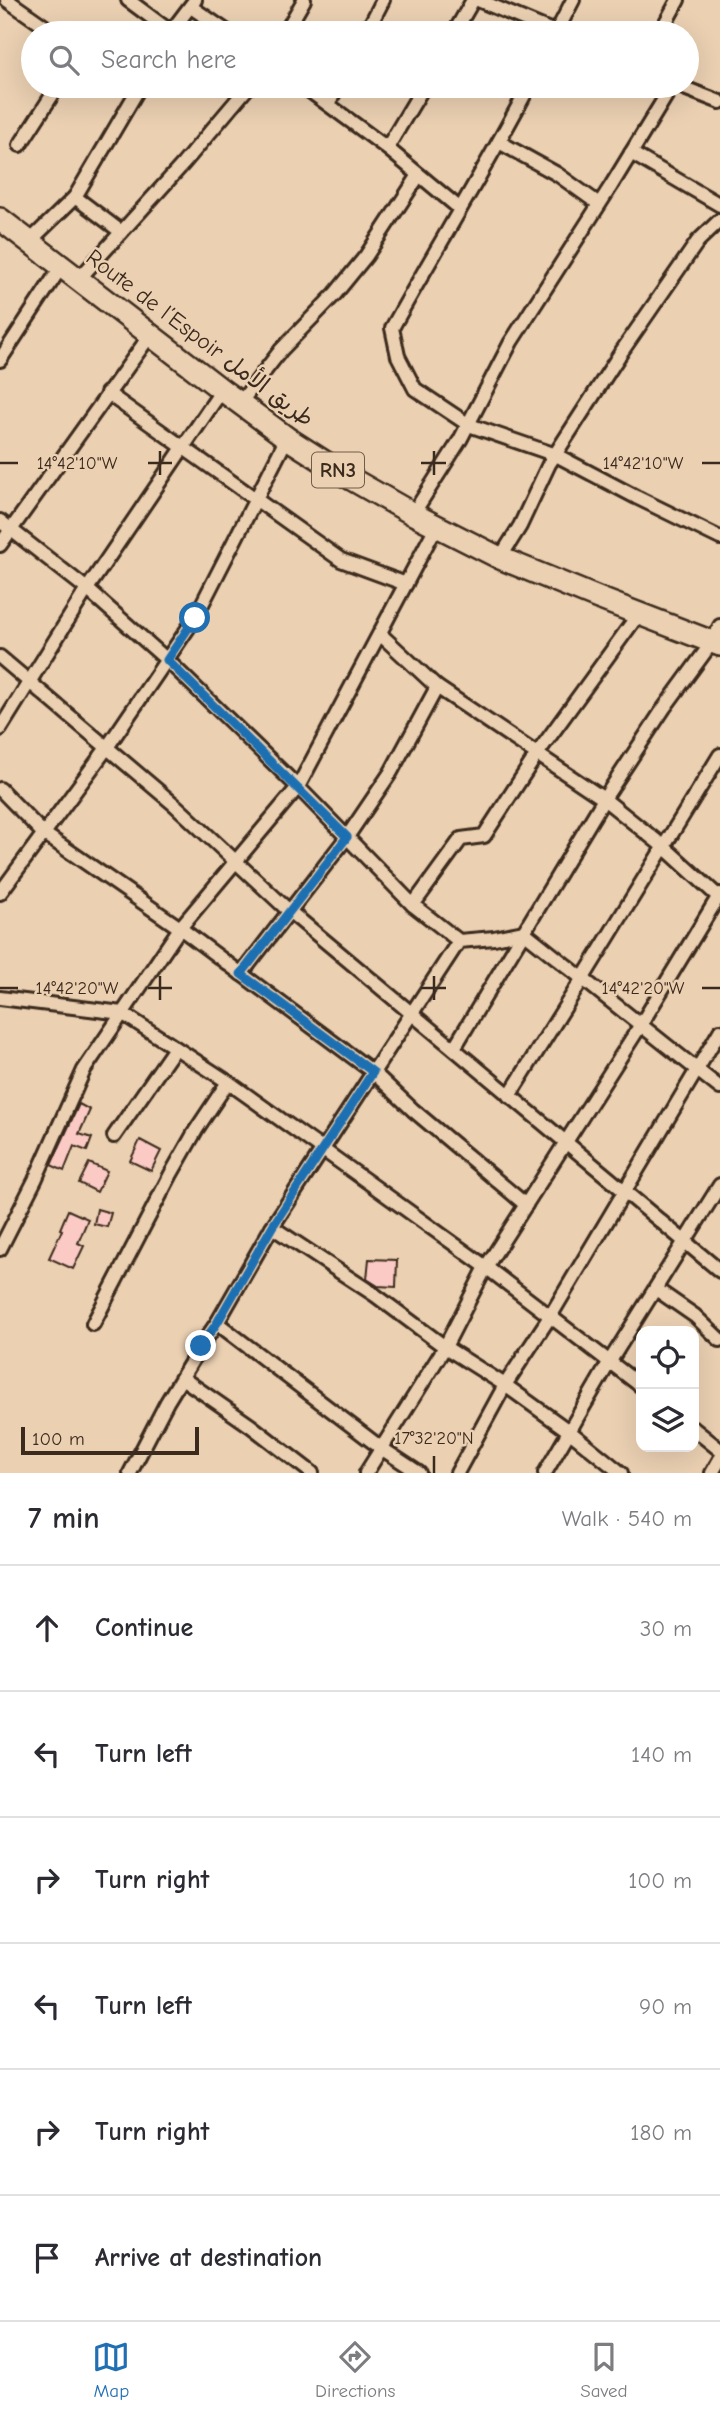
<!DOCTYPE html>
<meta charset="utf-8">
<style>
:root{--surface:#fff;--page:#f7f7f7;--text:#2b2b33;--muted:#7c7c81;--line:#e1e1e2;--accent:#1f6fb2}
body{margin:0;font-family:"Comic Neue","Playpen Sans Arabic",sans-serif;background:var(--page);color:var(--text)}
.controls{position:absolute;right:21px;bottom:21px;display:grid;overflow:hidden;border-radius:14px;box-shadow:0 7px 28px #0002}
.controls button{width:63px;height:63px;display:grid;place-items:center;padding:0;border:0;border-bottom:2px solid var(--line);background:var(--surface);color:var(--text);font:35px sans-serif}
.scale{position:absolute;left:21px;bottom:18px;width:178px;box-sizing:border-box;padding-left:7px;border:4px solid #3b2a1e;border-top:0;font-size:19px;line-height:24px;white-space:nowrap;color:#3b2a1e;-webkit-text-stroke:5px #ebd0b2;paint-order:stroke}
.stop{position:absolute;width:21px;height:21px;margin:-16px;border:5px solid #1f6fb2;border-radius:50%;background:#fff}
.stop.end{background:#1f6fb2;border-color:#fff;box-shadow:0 2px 7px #0008}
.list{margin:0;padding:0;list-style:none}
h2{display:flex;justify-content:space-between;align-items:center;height:91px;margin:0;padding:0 28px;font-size:30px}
h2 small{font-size:23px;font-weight:400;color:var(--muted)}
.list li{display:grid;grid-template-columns:46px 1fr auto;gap:21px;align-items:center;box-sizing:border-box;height:126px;padding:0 28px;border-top:2px solid var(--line)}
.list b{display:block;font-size:26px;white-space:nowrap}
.list em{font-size:23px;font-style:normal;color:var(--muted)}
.icon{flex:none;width:38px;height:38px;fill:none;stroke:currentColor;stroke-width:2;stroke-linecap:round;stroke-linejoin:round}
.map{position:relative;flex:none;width:720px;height:1473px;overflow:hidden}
.search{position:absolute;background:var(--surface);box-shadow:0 7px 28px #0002;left:21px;right:21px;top:21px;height:77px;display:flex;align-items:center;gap:18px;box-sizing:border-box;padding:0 24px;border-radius:38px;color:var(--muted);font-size:26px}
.sheet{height:847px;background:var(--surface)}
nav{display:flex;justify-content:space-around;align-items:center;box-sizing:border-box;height:98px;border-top:2px solid var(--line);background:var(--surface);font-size:19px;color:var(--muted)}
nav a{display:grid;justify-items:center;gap:4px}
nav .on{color:var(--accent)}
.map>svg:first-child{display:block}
.building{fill:#fbcac4;stroke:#3b2a1e;stroke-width:2}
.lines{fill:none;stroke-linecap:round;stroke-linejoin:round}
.minor-casing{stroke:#3b2a1e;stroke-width:18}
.trunk-casing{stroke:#3b2a1e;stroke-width:26}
.minor{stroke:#ebd0b2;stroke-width:12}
.trunk{stroke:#ebd0b2;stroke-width:21}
.route{stroke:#1f6fb2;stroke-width:9}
.ticks{fill:none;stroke:#3b2a1e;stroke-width:2.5}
.labels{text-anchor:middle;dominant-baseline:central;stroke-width:5;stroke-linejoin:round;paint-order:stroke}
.shield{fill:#ebd0b2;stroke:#705c4a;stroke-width:2}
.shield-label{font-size:21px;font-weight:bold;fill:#3b2a1e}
.street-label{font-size:23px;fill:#3b2a1e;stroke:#ebd0b2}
.ticks-label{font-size:18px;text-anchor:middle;fill:#3b2a1e;stroke:#ebd0b2;stroke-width:5;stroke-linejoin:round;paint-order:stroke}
</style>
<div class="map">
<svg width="720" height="1473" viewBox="0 0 720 1473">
<rect width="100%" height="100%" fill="#ebd0b2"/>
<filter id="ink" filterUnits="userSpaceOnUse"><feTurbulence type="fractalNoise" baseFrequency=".0143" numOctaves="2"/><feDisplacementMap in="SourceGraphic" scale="14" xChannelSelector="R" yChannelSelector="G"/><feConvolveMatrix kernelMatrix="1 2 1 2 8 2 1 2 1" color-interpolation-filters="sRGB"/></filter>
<g filter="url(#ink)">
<g class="building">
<polygon points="79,1104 90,1110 79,1134 92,1138 87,1151 74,1146 64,1171 51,1165"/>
<polygon points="140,1140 161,1151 151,1171 130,1161"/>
<polygon points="89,1163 107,1171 97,1192 79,1183"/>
<polygon points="97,1209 111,1213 107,1227 94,1224"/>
<polygon points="68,1210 88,1219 78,1243 84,1246 73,1269 49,1258 62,1230 60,1229"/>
<polygon points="369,1259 397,1260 396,1287 378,1286 367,1279"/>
</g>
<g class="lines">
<g class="minor-casing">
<g id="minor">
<polyline points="7,0 54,33"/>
<polyline points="128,0 171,32"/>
<polyline points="478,0 557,33"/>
<polyline points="191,7 229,33"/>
<polyline points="170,33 195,0"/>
<polyline points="285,33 304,0"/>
<polyline points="366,33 383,0"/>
<polyline points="454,33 473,0"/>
<polyline points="556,33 573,0"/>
<polyline points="660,33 678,0"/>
<polyline points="303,86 387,148 459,208"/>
<path d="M529,86C486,168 437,247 392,328L398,356L415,389L469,425L556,455L636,497L720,538"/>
<polyline points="679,86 720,102"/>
<polyline points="328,104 338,86"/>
<polyline points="499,142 557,174 599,204"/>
<polyline points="20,145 58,86"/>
<polyline points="387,148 424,86"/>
<polyline points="631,153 720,205"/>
<polyline points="75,197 120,231"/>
<polyline points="29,242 75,197 139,88 136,86"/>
<polyline points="78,280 183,164 249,86"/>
<polyline points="0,360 61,267"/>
<polyline points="107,393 341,560 406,584"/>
<polyline points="240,403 281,350 335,294 366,256 419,175"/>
<polyline points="413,514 460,440 511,342 611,186 672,86"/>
<polyline points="0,521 87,589 167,660 298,787 413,905 459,941"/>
<polyline points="0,545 151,334"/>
<polyline points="500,558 520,526 549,464 622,351 698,241 720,220"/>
<polyline points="380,634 437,687 604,799 664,847 720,898"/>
<polyline points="0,657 176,806 289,911 720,1271"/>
<polyline points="0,729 87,589 222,390"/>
<polyline points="0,789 43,833 180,928 373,1072 413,1110 526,1205"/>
<polyline points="0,893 106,749 195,618 287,438"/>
<polyline points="413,905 461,839 484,836 537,754 640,612"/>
<polyline points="241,974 347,837 391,772 437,687"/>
<polyline points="0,998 122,1013 228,1082 322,1149 486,1267 641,1386"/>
<polyline points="454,1048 604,799 664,708 713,641 720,626"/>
<polyline points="509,1096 583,978 720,755"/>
<polyline points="114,1136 175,1048"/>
<polyline points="272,1227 375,1295 445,1347 505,1385 570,1432 621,1473"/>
<polyline points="0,1249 35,1180 84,1070 180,928 298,787 437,525"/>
<polyline points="656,1289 695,1316 720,1340"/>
<polyline points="217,1323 381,1448 419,1473"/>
<polyline points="93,1324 171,1174 196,1130 228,1082"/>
<polyline points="182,1378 251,1426 312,1473"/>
<polyline points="694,1429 720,1450"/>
<polyline points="130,1473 167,1402 201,1346 217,1323 272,1227 459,941 494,938 524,932 720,1088"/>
<polyline points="366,1473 445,1347 486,1267 640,1026 720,894"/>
<polyline points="457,1473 505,1385 551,1315 720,1031"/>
<polyline points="545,1473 610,1361 720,1185"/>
<polyline points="712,1473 720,1459"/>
</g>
</g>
<g class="trunk-casing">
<polyline id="trunk" points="0,219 222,390 287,438 348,477 413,514 500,558 598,598 720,645"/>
</g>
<use href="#minor" class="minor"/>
<use href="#trunk" class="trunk"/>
</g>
</g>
<g class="lines" filter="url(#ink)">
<polyline class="route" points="195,618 167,660 347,837 241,974 373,1072 272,1227 217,1323 201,1346"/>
</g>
<path class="ticks" d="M160,451V475M434,451V475M0,463H18M148,463H172M421,463H446M702,463H720M160,976V1000M434,976V1000M0,988H18M148,988H172M421,988H446M702,988H720M434,1456V1473"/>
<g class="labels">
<rect class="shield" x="312" y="452.5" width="52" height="35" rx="5"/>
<g class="shield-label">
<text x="338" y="470">RN3</text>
</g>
<g class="street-label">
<text transform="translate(200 338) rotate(37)">Route de l’Espoir طريق الأمل</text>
</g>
</g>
<g class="ticks-label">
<text x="77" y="469">14°42'10"W</text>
<text x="643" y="469">14°42'10"W</text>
<text x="643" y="994">14°42'20"W</text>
<text x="77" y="994">14°42'20"W</text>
<text x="434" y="1444">17°32'20"N</text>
</g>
</svg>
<div class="controls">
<button><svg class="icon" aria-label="locate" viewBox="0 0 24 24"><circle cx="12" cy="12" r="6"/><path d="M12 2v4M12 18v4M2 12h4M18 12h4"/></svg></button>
<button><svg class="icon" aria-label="layers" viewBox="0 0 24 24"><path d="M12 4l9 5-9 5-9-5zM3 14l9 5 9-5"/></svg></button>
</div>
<div class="scale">100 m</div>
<div class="stop" style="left:195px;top:618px"></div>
<div class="stop end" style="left:201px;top:1346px"></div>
<div class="search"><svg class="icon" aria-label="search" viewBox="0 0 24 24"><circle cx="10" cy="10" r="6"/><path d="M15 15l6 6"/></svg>Search here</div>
</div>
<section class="sheet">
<h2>7 min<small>Walk · 540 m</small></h2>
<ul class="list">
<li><svg class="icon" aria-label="ahead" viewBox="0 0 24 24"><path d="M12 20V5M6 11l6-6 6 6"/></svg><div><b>Continue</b></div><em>30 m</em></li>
<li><svg class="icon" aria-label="left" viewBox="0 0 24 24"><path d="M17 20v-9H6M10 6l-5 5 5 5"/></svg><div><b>Turn left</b></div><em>140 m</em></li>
<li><svg class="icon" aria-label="right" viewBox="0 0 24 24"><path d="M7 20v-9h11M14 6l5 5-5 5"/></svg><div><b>Turn right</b></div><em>100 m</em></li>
<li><svg class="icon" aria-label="left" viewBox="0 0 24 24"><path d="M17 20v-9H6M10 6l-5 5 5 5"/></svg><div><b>Turn left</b></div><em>90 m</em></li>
<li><svg class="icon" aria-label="right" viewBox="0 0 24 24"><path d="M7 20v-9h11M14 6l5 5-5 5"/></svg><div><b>Turn right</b></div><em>180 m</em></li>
<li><svg class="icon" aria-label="arrive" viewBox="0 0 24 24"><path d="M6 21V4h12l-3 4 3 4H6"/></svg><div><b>Arrive at destination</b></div></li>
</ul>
</section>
<nav>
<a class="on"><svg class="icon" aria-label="map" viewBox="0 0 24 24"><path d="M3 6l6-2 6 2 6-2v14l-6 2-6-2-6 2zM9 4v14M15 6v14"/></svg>Map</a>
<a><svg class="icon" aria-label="directions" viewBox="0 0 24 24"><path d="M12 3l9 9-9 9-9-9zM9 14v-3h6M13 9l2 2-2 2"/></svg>Directions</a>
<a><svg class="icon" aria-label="saved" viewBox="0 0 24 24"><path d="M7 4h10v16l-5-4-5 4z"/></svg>Saved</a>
</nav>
